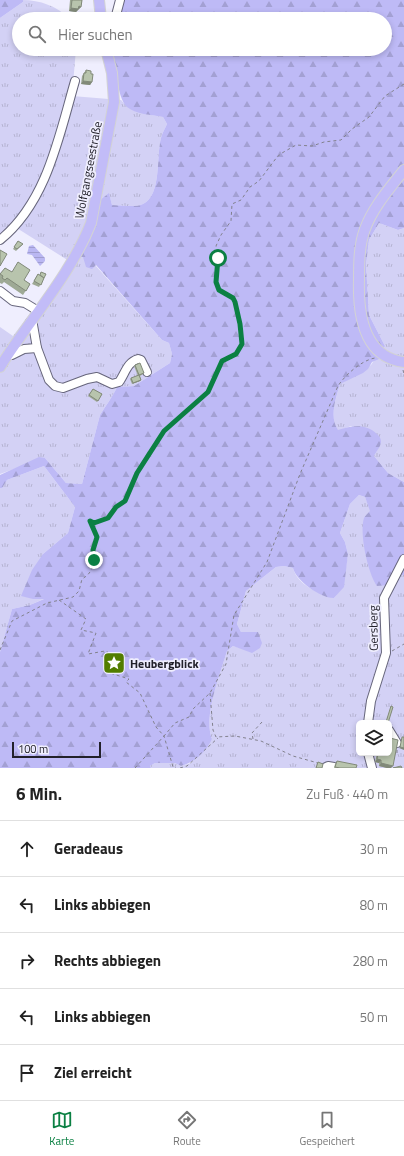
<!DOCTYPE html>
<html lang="de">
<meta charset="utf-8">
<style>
:root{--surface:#fff;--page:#f6f6f6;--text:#222;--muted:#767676;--line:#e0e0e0;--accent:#0b8043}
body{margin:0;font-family:"Titillium Web",sans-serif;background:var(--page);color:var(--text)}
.controls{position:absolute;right:12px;bottom:12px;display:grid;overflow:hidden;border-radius:6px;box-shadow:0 2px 6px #0003}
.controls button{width:36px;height:36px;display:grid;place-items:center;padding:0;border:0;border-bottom:1px solid var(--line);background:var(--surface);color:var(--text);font:20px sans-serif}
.scale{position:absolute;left:12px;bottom:10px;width:89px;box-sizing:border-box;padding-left:4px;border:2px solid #22212a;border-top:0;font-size:11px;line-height:14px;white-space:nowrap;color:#22212a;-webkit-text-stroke:3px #efeefe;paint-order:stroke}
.stop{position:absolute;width:12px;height:12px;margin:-9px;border:3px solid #0b8043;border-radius:50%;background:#fff}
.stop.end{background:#0b8043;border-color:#fff;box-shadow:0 1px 4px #0008}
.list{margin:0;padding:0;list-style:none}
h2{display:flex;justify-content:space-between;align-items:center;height:52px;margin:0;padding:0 16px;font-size:17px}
h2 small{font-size:13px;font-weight:400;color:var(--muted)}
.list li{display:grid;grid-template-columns:26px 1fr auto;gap:12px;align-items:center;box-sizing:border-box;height:56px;padding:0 16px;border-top:1px solid var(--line)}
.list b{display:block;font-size:15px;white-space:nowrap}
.list em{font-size:13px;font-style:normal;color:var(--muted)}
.icon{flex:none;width:22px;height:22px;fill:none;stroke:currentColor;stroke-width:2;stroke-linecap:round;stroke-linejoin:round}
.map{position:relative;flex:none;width:404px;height:768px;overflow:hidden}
.search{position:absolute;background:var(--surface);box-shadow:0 2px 6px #0003;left:12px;right:12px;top:12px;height:44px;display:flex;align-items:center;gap:10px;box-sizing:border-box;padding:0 14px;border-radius:22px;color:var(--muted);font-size:15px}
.sheet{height:332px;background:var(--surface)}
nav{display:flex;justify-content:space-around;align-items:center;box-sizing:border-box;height:56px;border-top:1px solid var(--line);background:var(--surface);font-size:11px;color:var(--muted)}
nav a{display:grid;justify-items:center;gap:2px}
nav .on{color:var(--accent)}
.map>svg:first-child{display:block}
.grass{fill:url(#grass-tufts);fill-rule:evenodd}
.forest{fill:url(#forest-firs)}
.water{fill:url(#water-rules)}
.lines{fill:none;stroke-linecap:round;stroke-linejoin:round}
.minor-casing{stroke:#67667c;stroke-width:10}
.major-casing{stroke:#d3d3d4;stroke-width:12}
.path{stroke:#82818d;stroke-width:1;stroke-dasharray:3 3;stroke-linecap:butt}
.minor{stroke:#fff;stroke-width:8}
.major{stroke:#c2bcf8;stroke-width:10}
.wall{fill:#9ea995}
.shaded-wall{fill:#818979}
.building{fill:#b8c4ad;stroke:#818979}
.route{stroke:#0b8043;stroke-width:5}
.labels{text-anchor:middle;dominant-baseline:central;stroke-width:3.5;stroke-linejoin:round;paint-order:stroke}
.street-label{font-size:12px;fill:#22212a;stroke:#efeefe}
.poi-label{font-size:12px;font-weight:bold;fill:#22212a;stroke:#efeefe;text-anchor:start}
</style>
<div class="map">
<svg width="404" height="768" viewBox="0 0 404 768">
<defs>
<pattern id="grass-tufts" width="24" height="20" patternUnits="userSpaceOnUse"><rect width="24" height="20" fill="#d3d1f5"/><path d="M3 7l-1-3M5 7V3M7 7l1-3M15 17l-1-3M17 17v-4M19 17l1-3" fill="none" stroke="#b5b3d2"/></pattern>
<pattern id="forest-firs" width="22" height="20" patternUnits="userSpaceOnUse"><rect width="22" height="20" fill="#bebaf6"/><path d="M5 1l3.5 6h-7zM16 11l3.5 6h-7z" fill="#a3a0d3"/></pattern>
<pattern id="water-rules" width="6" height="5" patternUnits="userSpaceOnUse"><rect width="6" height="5" fill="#bab7f2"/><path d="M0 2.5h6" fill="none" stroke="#a09dd0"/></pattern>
</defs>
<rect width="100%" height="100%" fill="#efeefe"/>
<g class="grass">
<path d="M23,0C39,0 58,6 69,19H19V49H76L72,96L121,100C132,113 147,114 163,117L167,124C165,129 162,133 161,138C156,156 162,195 143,204C134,208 122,205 112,205L109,194L69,261L83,257L95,265L162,340L169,343L172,354L170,363L134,386L117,387C112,398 106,405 100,415L82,484L66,483L45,458L0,474V327L13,336L69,261L12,225L0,236V18L23,2Z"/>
<path d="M379,223L398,230L404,228V482L388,473L374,456L381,443L351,426L338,431C329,417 336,398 340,384L371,365L375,359H379L385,346L369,315L366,265L369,240Z"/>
<polygon points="44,466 75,507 68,533 43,554 46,598 30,605 12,609 0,652 0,488 7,480"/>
<path d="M359,495L365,497L397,575H404V768H151L150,766L155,763H175L181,766L191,763L212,739C203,717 220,675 227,651L233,646L247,650L248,633L241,632L237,624L246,591L276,567L284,566L293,568C297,585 320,594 334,598L343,587L348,554L345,542L340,533L350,504ZM359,723H389V753H359Z"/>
</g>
<g class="forest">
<polygon points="0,0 23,0 23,2 0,18"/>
<path d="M116,0H404V228L398,230L379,223L369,240L366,265L369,315L385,346L379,359L372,362L368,369L363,373L340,384C336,398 329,417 338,430C352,426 365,423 377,434C379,436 381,438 381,442C381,446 376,452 374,456L388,473L404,482V575H397L388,585L377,586C368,574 359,533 364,518C365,516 368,513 370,511L365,497L359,495L350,504L340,533L345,542L348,554L344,587L334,598C322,599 296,581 293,568L284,566L276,567L246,591L237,624L241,632H258L262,643L260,648L252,653L233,646L227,651C220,675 203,717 212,739C206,752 195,762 181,766L175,763H155L150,766L151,768H0V652L12,609L30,605L44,599H33L21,596L32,570L43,554L68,533L75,507L44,466L7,480L2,488H0V475L39,457L45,458L66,483L82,484L100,415C106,405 112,398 117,387L134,386L170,363L172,354L169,343L162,340L96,265L92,269L86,267L83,257L69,261L94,205L109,193L112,205C122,205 134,208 143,204C162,195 156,156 161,138C162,133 165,129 167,124L163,117C152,115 135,114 127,107C117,98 115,63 113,49H385V19H113Z"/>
</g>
<polygon class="water" points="33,245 45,258 45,261 40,266 32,255 27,254 29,246"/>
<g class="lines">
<g class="minor-casing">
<g id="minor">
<polyline points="115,19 120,0"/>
<path d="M0,240C47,202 59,136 75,81"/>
<polyline points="0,291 13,301 25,303 38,311"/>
<path d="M30,322L33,325L37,348L49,380L55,386L63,388L87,379L97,377L112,384L119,382C125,374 127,362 138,359L141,360L147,372"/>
<polyline points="8,354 12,355 24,349 37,348"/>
<polyline points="368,723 371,701 386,653 384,598 404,559"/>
<polyline points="389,730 397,743"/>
<polyline points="368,753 372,768"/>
<polyline points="324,768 328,766 334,767"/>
</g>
</g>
<g class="major-casing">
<g id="major">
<polyline points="99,0 101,19"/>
<path d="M404,170C390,188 373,207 365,229C359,245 359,263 359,280C358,313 363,357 404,362"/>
<path d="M0,367C30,319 70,276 91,223L114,102L112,73L106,49"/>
</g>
</g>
<g class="path">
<polyline points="403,370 404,374"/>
<path d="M59,600L86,619L81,630L96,633L88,654L105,651L121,658L114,663L110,673L129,679L126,682L140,693L156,727L164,736L175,723L189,717L193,709L210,693L226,664L234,615L267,562L300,474L338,386C345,375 362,360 375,358"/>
<path d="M0,650L12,621L47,603L73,597L79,591L82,579C96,571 92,562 93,548C94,545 97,539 96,536C95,530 90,527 90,521L94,523L108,518L116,507L125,501L137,473L164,431L208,392L222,361L236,354L241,344L240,324L235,301L233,298L219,291L216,281L218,258L216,246L221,235L231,221L232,204L241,200L250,187L259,181L277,157L282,153L296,145L312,146L324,142L341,140L352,129L369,117L385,96L404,84"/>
<polyline points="392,651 404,644"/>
<polyline points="210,693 213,730 216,737 235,736 261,741 293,756 318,763"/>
<polyline points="253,739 252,733 262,722"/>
<polyline points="397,750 397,756"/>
<polyline points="135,768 164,736 173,767 176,768"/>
<polyline points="180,768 187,766 218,738"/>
</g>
<use href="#minor" class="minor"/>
<use href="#major" class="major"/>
</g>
<g class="wall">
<polygon points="70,0 82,0 81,7 76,12 69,11"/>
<polygon points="84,49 100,49 98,56 84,56"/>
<polygon points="86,70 92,82 90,85 81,84 82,76"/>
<polygon points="18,241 22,245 16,251 13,249"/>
<polygon points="5,268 30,284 23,295 4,282 2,284 0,283 0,275"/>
<polygon points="38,274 44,278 39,287 32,284"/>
<polygon points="135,365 144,373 143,374 140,376 141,380 140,381 132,384 130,379 131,378 138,376 134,366"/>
<polygon points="93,389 102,394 97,402 88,396"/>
<polygon points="377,753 389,753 391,768 387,768 379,766 379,763 375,762"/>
<polygon points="337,761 356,768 334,768 335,764"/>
</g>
<g class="shaded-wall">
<polygon points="79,6 81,7 76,12 69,11 71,8"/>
<polygon points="100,53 98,56 84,56 86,54"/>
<polygon points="83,81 92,82 90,85 81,84"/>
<polygon points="141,380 140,381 132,384 133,383"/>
<polygon points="400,747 404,748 404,750 399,748"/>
<polygon points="377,759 381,760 379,763 375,762"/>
<polygon points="381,763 393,766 391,768 387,768 379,766"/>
</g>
<g class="building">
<polygon points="72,0 82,0 81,7 79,6 78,9 71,8"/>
<polygon points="86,49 100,49 100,53 86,54"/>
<polygon points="86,70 91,71 91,74 93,74 92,82 83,81 84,73 86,73"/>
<polygon points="18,241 23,244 17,249 14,247"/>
<polygon points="0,250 7,254 0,266"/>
<polygon points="18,262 30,270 24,280 30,284 26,291 7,278 5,280 2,278 3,276 0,274 5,268 12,272"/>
<polygon points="41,272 46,274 44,278 40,275"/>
<polygon points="38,274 44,278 41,285 34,281"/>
<polygon points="140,363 144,373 139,375 141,380 133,383 131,378 139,375 135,365"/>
<polygon points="93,389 102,394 98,401 89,395"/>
<polygon points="391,706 393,707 388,723 386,722"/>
<polygon points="402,737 404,737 404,748 400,747"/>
<polygon points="390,738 398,740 393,766 381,763 381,760 377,759 378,753 389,753 389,739"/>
<polygon points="337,761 357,765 356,768 340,768 335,767"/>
<polygon points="318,762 323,764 322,768 316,768"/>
<polygon points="401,766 402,768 393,768"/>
</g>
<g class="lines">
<polyline class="route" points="94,560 93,550 97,537 90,521 94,523 108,518 116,507 125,501 137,473 164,431 208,392 222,361 236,354 242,344 240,324 235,302 233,298 219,290 216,282 218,258"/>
</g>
<defs>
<g id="sight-square" transform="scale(1.15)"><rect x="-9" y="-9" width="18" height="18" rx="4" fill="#527d00" stroke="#efeefe"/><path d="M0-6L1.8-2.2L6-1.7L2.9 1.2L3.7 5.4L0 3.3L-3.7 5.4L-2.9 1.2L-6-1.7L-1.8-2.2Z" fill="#fff"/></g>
</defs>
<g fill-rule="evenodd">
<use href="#sight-square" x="114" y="663"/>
</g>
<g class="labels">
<g class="street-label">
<text transform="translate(88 170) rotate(-79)">Wolfgangseestraße</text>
<text transform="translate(373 628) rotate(-91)">Gersberg</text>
</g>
<g class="poi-label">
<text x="130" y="663">Heubergblick</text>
</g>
</g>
</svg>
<div class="controls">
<button><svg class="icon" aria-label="layers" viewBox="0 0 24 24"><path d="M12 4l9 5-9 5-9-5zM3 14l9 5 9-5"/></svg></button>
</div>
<div class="scale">100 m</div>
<div class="stop" style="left:218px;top:258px"></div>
<div class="stop end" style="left:94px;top:560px"></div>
<div class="search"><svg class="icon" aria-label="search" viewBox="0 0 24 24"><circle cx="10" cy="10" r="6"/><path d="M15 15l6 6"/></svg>Hier suchen</div>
</div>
<section class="sheet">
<h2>6 Min.<small>Zu Fuß · 440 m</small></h2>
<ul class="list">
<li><svg class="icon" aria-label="ahead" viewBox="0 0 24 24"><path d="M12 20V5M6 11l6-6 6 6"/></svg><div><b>Geradeaus</b></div><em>30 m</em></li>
<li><svg class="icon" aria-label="left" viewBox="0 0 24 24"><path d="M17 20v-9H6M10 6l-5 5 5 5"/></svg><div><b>Links abbiegen</b></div><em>80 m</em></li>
<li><svg class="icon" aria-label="right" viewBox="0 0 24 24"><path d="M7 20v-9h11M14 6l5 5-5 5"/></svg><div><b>Rechts abbiegen</b></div><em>280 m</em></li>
<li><svg class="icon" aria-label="left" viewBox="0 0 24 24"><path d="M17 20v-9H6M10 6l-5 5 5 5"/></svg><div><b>Links abbiegen</b></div><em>50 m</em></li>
<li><svg class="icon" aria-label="arrive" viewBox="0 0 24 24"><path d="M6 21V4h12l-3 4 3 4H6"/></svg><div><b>Ziel erreicht</b></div></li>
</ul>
</section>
<nav>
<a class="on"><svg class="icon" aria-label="map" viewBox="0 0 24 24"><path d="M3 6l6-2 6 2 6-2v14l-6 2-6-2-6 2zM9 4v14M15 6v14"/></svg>Karte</a>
<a><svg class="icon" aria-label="directions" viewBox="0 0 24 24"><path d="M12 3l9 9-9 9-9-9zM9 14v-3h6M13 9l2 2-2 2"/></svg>Route</a>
<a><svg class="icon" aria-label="saved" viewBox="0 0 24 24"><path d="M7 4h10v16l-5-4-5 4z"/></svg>Gespeichert</a>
</nav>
